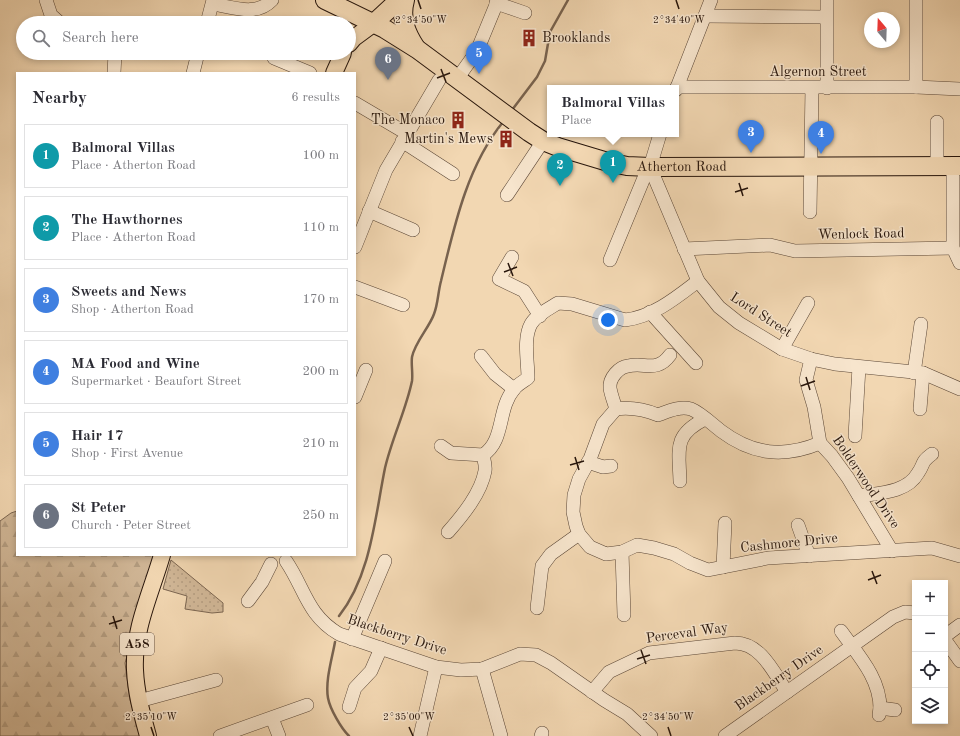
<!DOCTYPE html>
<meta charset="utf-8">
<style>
:root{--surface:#fff;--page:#f2f2f3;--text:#2b2b33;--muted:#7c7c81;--line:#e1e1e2;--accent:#7c3aed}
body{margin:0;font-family:"Old Standard TT",serif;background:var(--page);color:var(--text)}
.controls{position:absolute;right:12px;bottom:12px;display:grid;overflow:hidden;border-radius:0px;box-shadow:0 2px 6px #0003}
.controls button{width:36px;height:36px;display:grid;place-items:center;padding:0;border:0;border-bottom:1px solid var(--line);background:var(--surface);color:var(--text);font:20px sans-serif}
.compass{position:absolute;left:864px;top:12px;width:36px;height:36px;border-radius:50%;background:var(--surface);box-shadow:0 2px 6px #0003;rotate:341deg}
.you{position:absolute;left:608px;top:320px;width:14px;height:14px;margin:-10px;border:3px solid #fff;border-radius:50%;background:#1a73e8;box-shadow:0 0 0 6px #1a73e833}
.badge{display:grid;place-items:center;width:26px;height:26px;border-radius:50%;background:var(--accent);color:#fff;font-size:13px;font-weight:700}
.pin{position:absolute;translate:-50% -33px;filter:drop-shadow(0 1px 2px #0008)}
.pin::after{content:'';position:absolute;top:21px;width:14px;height:12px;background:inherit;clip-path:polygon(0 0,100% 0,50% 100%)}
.popup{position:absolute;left:547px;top:85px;width:132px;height:52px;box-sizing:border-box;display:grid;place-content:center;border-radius:0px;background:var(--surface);filter:drop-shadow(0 1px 3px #0005);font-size:13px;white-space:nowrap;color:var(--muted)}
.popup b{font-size:15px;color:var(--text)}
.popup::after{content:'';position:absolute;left:50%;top:100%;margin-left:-8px;border:8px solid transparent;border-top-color:var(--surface)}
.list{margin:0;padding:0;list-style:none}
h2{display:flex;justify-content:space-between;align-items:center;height:52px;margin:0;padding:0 16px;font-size:17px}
h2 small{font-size:13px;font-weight:400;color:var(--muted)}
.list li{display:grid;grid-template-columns:26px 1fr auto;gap:12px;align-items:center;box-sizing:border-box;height:64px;margin:0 8px 8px;padding:0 8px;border:1px solid var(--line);border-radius:0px}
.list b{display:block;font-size:15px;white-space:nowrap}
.list p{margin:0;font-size:13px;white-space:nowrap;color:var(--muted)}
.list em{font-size:13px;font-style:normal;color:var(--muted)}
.icon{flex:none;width:22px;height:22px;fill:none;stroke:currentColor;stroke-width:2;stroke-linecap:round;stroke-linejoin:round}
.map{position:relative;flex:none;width:960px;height:736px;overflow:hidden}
.search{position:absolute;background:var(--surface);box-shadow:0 2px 6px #0003;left:16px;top:16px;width:340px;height:44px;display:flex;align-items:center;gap:10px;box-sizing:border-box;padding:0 14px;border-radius:22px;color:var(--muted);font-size:15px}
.panel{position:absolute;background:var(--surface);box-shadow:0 2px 6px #0003;left:16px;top:72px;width:340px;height:484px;border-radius:0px}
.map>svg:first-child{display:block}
.grass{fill:url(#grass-dots);stroke:#7c6651}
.forest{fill:url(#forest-firs);stroke:#7c6651}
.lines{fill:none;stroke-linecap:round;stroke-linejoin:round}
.stream{stroke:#78624e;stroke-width:2.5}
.minor-casing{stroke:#5a4636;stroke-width:14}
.major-casing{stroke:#28160c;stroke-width:18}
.highway-casing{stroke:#28160c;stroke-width:20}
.minor{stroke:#f7e5cd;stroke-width:13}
.major{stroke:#f2d7b2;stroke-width:16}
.highway{stroke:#f2d7b2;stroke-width:18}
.ticks{fill:none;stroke:#28160c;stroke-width:1.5}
.labels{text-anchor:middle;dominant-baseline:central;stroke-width:3;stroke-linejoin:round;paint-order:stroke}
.shield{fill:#f7e5cd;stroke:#665446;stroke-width:1}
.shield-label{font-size:13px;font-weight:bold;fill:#28160c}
.poi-label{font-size:14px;fill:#28160c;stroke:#f7e5cd;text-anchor:end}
.street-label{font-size:14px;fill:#28160c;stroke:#f7e5cd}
.ticks-label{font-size:10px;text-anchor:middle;fill:#28160c;stroke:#f7e5cd;stroke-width:3;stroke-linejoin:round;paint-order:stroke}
</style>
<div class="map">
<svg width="960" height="736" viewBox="0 0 960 736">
<defs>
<pattern id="grass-dots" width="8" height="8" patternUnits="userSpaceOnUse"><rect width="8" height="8" fill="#d0b696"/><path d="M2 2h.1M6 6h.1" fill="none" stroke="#b39c80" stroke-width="1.8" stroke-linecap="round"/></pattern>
<pattern id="forest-firs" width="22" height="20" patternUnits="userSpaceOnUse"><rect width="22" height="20" fill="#d0b696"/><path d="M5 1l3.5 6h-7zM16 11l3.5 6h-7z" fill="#b39c80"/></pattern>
</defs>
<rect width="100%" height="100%" fill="#f2d7b2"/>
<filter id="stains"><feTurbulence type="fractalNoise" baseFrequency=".005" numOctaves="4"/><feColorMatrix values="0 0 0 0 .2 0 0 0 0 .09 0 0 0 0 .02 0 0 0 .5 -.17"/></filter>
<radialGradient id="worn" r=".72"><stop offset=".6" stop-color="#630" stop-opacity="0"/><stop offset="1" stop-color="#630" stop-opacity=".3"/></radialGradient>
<polygon class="grass" points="171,560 223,603 223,612 212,613 185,609 187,596 163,589"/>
<polygon class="forest" points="17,511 17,555 155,555 125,663 130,700 141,736 0,736 0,521 11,513"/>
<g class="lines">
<g class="stream">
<polyline points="512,110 537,77 545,61 550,32 568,0"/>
<path d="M339,616C371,575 375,517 385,468C392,438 406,410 412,381C413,373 411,364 412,357C415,342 429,328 434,314C438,304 438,292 441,281C454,227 467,166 503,122"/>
<path d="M335,642C332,659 325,681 328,698C330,709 341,728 349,736"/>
</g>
<g class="minor-casing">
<g id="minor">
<polyline points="46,0 51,15 60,23"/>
<polyline points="827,0 827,88"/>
<polyline points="916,0 916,87"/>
<polyline points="496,3 525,13"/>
<path d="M213,4C233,7 256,17 272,0"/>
<polyline points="705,16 826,17"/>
<polyline points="207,23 213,0"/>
<polyline points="274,58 310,73"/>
<polyline points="114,73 115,53"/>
<polyline points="193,73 198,53"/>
<polyline points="457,79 477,51 498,0"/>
<polyline points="677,87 916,87 960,89"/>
<polyline points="676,90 711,0"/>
<polyline points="355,103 406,133"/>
<polyline points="402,141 453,174"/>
<polyline points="937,166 937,122"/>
<polyline points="953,166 953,248 960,263"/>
<polyline points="650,167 698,281 719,307 739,323 782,349 811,359 835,364 923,373 960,389"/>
<polyline points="507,195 543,141"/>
<polyline points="369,211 413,230"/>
<polyline points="810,212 812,88"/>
<polyline points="355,247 386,170 439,80"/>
<polyline points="684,249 770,245 795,251 953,248"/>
<polyline points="512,257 499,279 524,291 540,316"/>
<polyline points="610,260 646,173 650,167 660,134"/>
<polyline points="355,287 403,305"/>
<polyline points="650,312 696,363"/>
<polyline points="782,349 808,303"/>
<polyline points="481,356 495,374 514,389"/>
<polyline points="811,359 806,380 814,407 820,443 832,456 848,478 892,551"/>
<polyline points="914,373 921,324"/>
<polyline points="355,397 366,370"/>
<polyline points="616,409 603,424 590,459 579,479 574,495 573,512 576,526 579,534 590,547 606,554 622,552 637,545 654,548 674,554 690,563 708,570 768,558 932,548 960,556"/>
<path d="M616,409C631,407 643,409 658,415C669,411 680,406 691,409C701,413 713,425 721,431C753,455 784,458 820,443"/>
<path d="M616,409C614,402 611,395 610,388C609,378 619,367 628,366C645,362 657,373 670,355"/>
<polyline points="920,409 923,373"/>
<polyline points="855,436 859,367"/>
<polyline points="441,446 451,453 483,455"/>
<polyline points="588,462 603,467 611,466"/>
<path d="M680,481C679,449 673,435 705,419"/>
<path d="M859,496C878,493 907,493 918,473C925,463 920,463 932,454"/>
<polyline points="798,525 809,556"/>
<path d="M448,532C463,515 481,493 485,471C486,466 484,460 483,455C505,441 497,409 514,389C517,385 524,381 528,378C528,362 523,338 531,324C536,315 550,308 558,303L572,304L625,320C653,317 677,297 698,281"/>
<polyline points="622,552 624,615"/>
<path d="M286,561C305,589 307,615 339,634L436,667L461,670L482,669L520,654L536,655L551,663L604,700L627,714L651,736"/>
<polyline points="723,567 725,523"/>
<polyline points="248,601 262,582 271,564"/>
<polyline points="537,608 542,566 551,554 579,534"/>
<path d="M841,631C858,655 880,678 880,708"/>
<polyline points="945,636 960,625"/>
<polyline points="352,639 385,561"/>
<polyline points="945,640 960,661"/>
<polyline points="482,669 501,736"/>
<path d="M592,692L609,672L649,653L735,643C761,643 774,673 787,692"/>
<polyline points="139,701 216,680"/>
<polyline points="349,707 355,688 371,671 381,648"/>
<polyline points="879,715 880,708 895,710"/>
<polyline points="272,718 279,736"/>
<polyline points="220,736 307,705"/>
<polyline points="420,736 436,667"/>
<polyline points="541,736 542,733"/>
<polyline points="725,736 893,617 905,612 915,613"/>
</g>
</g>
<g class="major-casing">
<g id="major">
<polyline points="349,44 354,38 373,24"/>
<polyline points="334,73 343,53"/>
<path d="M148,736C142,714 136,693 135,670C133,630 151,593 162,555"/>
</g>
</g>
<g class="highway-casing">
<g id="highway">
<path id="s1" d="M325,0L385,29L417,49L529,132L543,141L558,147L608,162L627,166L650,167L960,166"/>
<path d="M405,0C400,18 406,33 416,48"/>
<polyline points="373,24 399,0"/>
</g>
</g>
<use href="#minor" class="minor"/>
<use href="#major" class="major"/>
<use href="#highway" class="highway"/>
</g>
<path class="ticks" d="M418,0L421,9M676,0L679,9M441,69L446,82M437,78L450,73M739,183L743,196M735,192L748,188M508,263L513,276M504,272L517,267M806,377L810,390M801,386L815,381M575,457L579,470M570,465L584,461M872,571L877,584M868,580L881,575M113,616L117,629M109,624L122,620M641,650L646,664M637,659L650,655M151,727L154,736M409,727L413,736M668,727L671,736"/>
<defs>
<g id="building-bare" transform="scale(1.38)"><path d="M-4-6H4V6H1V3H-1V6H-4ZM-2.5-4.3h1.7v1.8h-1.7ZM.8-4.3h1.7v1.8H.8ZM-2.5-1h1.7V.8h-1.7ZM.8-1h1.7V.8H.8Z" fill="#8f2418" stroke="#f7e5cd" stroke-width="2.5" paint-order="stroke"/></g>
</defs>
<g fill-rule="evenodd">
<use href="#building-bare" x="529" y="38"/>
<use href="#building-bare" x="458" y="120"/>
<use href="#building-bare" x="506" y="139"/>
</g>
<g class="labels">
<rect class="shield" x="120" y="633" width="34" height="22" rx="3"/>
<g class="shield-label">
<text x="137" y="644">A58</text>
</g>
<g class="poi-label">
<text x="542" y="38" text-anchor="start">Brooklands</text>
<text x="445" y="120">The Monaco</text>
<text x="493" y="139">Martin's Mews</text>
</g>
<g class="street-label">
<text x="818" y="72">Algernon Street</text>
<text stroke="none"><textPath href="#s1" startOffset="403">Atherton Road</textPath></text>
<text transform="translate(861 234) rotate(-1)">Wenlock Road</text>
<text transform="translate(761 315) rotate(33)">Lord Street</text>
<text transform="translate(866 482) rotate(56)">Bolderwood Drive</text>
<text transform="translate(789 543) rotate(-6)">Cashmore Drive</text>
<text transform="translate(687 633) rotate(-8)">Perceval Way</text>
<text transform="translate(397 635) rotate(18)">Blackberry Drive</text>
<text transform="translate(779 678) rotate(-35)">Blackberry Drive</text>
</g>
</g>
<g class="ticks-label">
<text x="421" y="23">2°34'50"W</text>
<text x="679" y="23">2°34'40"W</text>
<text x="151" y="720">2°35'10"W</text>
<text x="409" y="720">2°35'00"W</text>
<text x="668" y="720">2°34'50"W</text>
</g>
<rect width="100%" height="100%" filter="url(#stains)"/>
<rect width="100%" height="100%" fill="url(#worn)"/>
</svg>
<div class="controls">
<button>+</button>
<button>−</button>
<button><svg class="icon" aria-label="locate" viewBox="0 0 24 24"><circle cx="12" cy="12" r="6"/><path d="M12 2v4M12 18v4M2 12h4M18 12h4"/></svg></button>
<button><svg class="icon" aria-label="layers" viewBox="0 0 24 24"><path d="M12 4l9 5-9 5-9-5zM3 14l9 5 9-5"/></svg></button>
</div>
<svg class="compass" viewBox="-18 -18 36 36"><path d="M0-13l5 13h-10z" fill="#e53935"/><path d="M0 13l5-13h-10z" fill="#7c7c81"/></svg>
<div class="you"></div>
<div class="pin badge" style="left:613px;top:183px;background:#0f9aa8">1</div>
<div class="popup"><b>Balmoral Villas</b>Place</div>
<div class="pin badge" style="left:560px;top:186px;background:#0f9aa8">2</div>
<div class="pin badge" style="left:751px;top:153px;background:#3f7fe0">3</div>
<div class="pin badge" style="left:821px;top:154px;background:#3f7fe0">4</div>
<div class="pin badge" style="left:479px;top:74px;background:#3f7fe0">5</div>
<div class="pin badge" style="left:388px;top:80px;background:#6b7280">6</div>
<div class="search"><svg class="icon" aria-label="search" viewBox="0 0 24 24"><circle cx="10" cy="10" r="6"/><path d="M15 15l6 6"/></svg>Search here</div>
<section class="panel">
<h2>Nearby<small>6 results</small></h2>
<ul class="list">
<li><span class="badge" style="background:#0f9aa8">1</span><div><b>Balmoral Villas</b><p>Place · Atherton Road</p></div><em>100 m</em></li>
<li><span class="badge" style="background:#0f9aa8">2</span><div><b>The Hawthornes</b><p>Place · Atherton Road</p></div><em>110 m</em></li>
<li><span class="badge" style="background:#3f7fe0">3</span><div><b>Sweets and News</b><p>Shop · Atherton Road</p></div><em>170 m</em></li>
<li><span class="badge" style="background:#3f7fe0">4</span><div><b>MA Food and Wine</b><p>Supermarket · Beaufort Street</p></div><em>200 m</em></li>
<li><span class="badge" style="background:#3f7fe0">5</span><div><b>Hair 17</b><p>Shop · First Avenue</p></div><em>210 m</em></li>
<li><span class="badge" style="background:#6b7280">6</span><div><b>St Peter</b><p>Church · Peter Street</p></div><em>250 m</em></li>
</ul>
</section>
</div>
